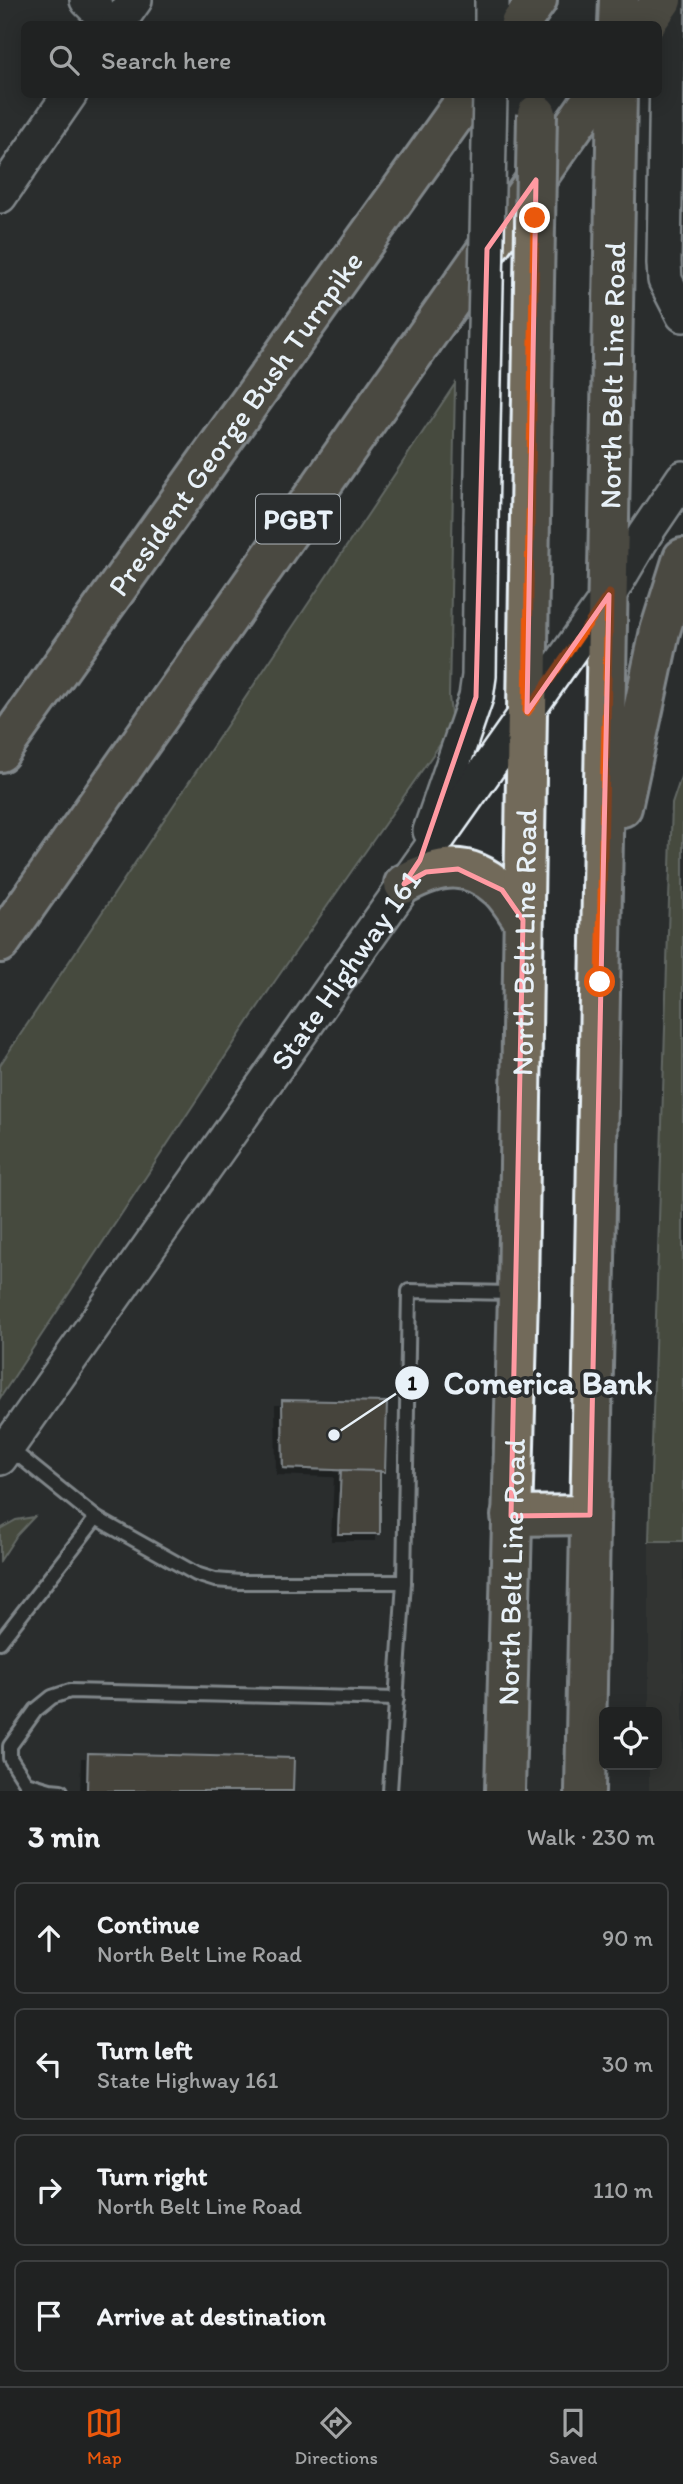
<!DOCTYPE html>
<meta charset="utf-8">
<style>
:root{--surface:#202222;--page:#2d2f2f;--text:#f1f3f6;--muted:#a2a4a5;--line:#3d3f40;--accent:#ea580c}
body{margin:0;font-family:Itim,sans-serif;background:var(--page);color:var(--text)}
.controls{position:absolute;right:21px;bottom:21px;display:grid;overflow:hidden;border-radius:10px;box-shadow:0 4px 18px #0003}
.controls button{width:63px;height:63px;display:grid;place-items:center;padding:0;border:0;border-bottom:2px solid var(--line);background:var(--surface);color:var(--text);font:35px sans-serif}
.stop{position:absolute;width:21px;height:21px;margin:-16px;border:5px solid #ea580c;border-radius:50%;background:#fff}
.stop.end{background:#ea580c;border-color:#fff;box-shadow:0 2px 7px #0008}
.list{margin:0;padding:0;list-style:none}
h2{display:flex;justify-content:space-between;align-items:center;height:91px;margin:0;padding:0 28px;font-size:30px}
h2 small{font-size:23px;font-weight:400;color:var(--muted)}
.list li{display:grid;grid-template-columns:46px 1fr auto;gap:21px;align-items:center;box-sizing:border-box;height:112px;margin:0 14px 14px;padding:0 14px;border:2px solid var(--line);border-radius:10px}
.list b{display:block;font-size:26px;white-space:nowrap}
.list p{margin:0;font-size:23px;white-space:nowrap;color:var(--muted)}
.list em{font-size:23px;font-style:normal;color:var(--muted)}
.icon{flex:none;width:38px;height:38px;fill:none;stroke:currentColor;stroke-width:2;stroke-linecap:round;stroke-linejoin:round}
.map{position:relative;flex:none;width:683px;height:1791px;overflow:hidden}
.search{position:absolute;background:var(--surface);box-shadow:0 4px 18px #0003;left:21px;right:21px;top:21px;height:77px;display:flex;align-items:center;gap:18px;box-sizing:border-box;padding:0 24px;border-radius:10px;color:var(--muted);font-size:26px}
.sheet{height:595px;background:var(--surface)}
nav{display:flex;justify-content:space-around;align-items:center;box-sizing:border-box;height:98px;border-top:2px solid var(--line);background:var(--surface);font-size:19px;color:var(--muted)}
nav a{display:grid;justify-items:center;gap:4px}
nav .on{color:var(--accent)}
.map>svg:first-child{display:block}
.built{fill:#3c3c38}
.green{fill:#676d53;stroke:#a8afa6;stroke-width:2}
.building{fill:#675e4f;stroke:#e8f1f8;stroke-width:2;filter:url(#shadow)}
.lines{fill:none;stroke-linecap:round;stroke-linejoin:round}
.service-casing{stroke:#e8f1f8;stroke-width:18}
.secondary-casing{stroke:#e8f1f8;stroke-width:38}
.primary-casing{stroke:#e8f1f8;stroke-width:44}
.motorway-casing{stroke:#e8f1f8;stroke-width:44}
.service{stroke:#2a2d2e;stroke-width:12}
.secondary{stroke:#2a2d2e;stroke-width:33}
.primary{stroke:#726b5a;stroke-width:38}
.motorway{stroke:#726b5a;stroke-width:38}
.secondary-bridge-casing{stroke:#e8f1f8;stroke-width:38;stroke-linecap:butt}
.primary-bridge-casing{stroke:#e8f1f8;stroke-width:44;stroke-linecap:butt}
.secondary-bridge{stroke:#2a2d2e;stroke-width:33}
.primary-bridge{stroke:#726b5a;stroke-width:38}
.route{stroke:#ea580c;stroke-width:9}
.marked{fill:none;stroke:#ff9aa2;stroke-width:5;stroke-linejoin:round}
.labels{text-anchor:middle;dominant-baseline:central;stroke-width:7;stroke-linejoin:round;paint-order:stroke}
.shield{fill:#2a2d2e;stroke:#afb6bb;stroke-width:2}
.shield-label{font-size:28px;font-weight:bold;fill:#e8f1f8}
.street-label{font-size:30px;fill:#e8f1f8;stroke:#2a2d2e}
.leader{fill:none;stroke:#e8f1f8;stroke-width:2.5}
.callout-dot{fill:#e8f1f8;stroke:#2a2d2e;stroke-width:2.5}
.mark-label{font-size:21px;text-anchor:middle;font-weight:bold;fill:#111}
.callout-label{font-size:32px;text-anchor:middle;font-weight:bold;fill:#e8f1f8;stroke:#2a2d2e;stroke-width:7;stroke-linejoin:round;paint-order:stroke}
</style>
<div class="map">
<svg width="683" height="1791" viewBox="0 0 683 1791">
<defs>
<filter id="shadow"><feDropShadow dx="-6" dy="6" stdDeviation="0" flood-color="#0009"/></filter>
</defs>
<rect width="100%" height="100%" fill="#2a2d2e"/>
<filter id="ink" filterUnits="userSpaceOnUse"><feTurbulence type="fractalNoise" baseFrequency=".0143" numOctaves="2"/><feDisplacementMap in="SourceGraphic" scale="14" xChannelSelector="R" yChannelSelector="G"/><feConvolveMatrix kernelMatrix="1 2 1 2 8 2 1 2 1" color-interpolation-filters="sRGB"/></filter>
<g filter="url(#ink)">
<polygon class="built" points="649,1541 683,1541 683,1791 649,1791 649,1765 657,1765 657,1712 649,1712"/>
<g class="green">
<polygon points="455,384 449,697 452,722 441,743 275,981 0,1398 0,1065"/>
<polygon points="683,771 683,1541 649,1541 672,804"/>
<polygon points="34,1517 17,1535 0,1561 0,1529 16,1520"/>
</g>
<g class="building">
<polygon points="282,1400 387,1402 385,1472 283,1468"/>
<polygon points="341,1470 380,1471 380,1534 338,1534"/>
<polygon points="88,1753 294,1758 293,1791 87,1791"/>
</g>
<g class="lines">
<g class="service-casing">
<g id="service">
<polyline points="96,1518 196,1574 215,1580 240,1582 404,1582"/>
<polyline points="0,1642 96,1518 8,1447"/>
<polyline points="61,1791 50,1790 26,1783 10,1758 10,1746 36,1710 52,1697 70,1691 397,1699"/>
<polyline points="390,1791 404,1582 409,1291 513,1293"/>
</g>
</g>
<g class="secondary-casing">
<g id="secondary">
<polyline points="87,0 111,24"/>
<polyline points="668,0 664,263 665,280 683,315"/>
<polyline points="118,24 135,0"/>
<polyline points="492,24 492,0"/>
<polyline points="0,196 70,94"/>
<polyline points="430,831 476,697 479,676 481,521"/>
<path id="s1" d="M0,1458L527,712L609,595L645,534L683,478"/>
</g>
</g>
<g class="primary-casing">
<g id="primary">
<polyline points="618,24 619,0"/>
<polyline points="622,807 660,631 683,558"/>
<path d="M404,884C439,865 468,860 500,889C509,898 516,910 523,920"/>
<polyline points="511,1516 590,1515"/>
<path id="s2" d="M505,1791L518,1293L531,452"/>
<path id="s3" d="M585,1791L617,94"/>
</g>
</g>
<g class="motorway-casing">
<g id="motorway">
<polyline points="520,24 537,0"/>
<polyline points="645,24 662,0"/>
<path id="s4" d="M0,752L470,94"/>
<polyline points="0,943 596,94"/>
</g>
</g>
<use href="#service" class="service"/>
<use href="#secondary" class="secondary"/>
<use href="#primary" class="primary"/>
<use href="#motorway" class="motorway"/>
<g class="secondary-bridge-casing">
<polyline id="secondary-bridge" points="481,521 490,94"/>
</g>
<g class="primary-bridge-casing">
<polyline id="primary-bridge" points="531,452 537,114"/>
</g>
<use href="#secondary-bridge" class="secondary-bridge"/>
<use href="#primary-bridge" class="primary-bridge"/>
</g>
</g>
<g class="lines" filter="url(#ink)">
<polyline class="route" points="535,218 527,712 609,594 600,982"/>
</g>
<path d="M0 0H683V1791H0ZM536,180L527,712L609,595L590,1515L511,1516L523,920L502,890L458,869L426,872L404,884L420,860L476,697L487,249Z" fill="#2a2d2e" fill-opacity=".55" fill-rule="evenodd"/>
<path class="marked" d="M536,180L527,712L609,595L590,1515L511,1516L523,920L502,890L458,869L426,872L404,884L420,860L476,697L487,249Z"/>
<g class="labels">
<rect class="shield" x="256" y="494.5" width="84" height="49" rx="5"/>
<g class="shield-label">
<text x="298" y="519">PGBT</text>
</g>
<g class="street-label">
<text stroke="none"><textPath href="#s3" startOffset="1416">North Belt Line Road</textPath></text>
<text stroke="none"><textPath href="#s4" startOffset="404">President George Bush Turnpike</textPath></text>
<text stroke="none"><textPath href="#s2" startOffset="849">North Belt Line Road</textPath></text>
<text stroke="none"><textPath href="#s1" startOffset="598">State Highway 161</textPath></text>
<text stroke="none"><textPath href="#s2" startOffset="219">North Belt Line Road</textPath></text>
</g>
</g>
<path class="leader" d="M334 1435L412 1383"/>
<g class="callout-dot">
<circle cx="334" cy="1435" r="7"/>
<circle cx="412" cy="1383" r="18"/>
</g>
<g class="mark-label">
<text x="412" y="1390">1</text>
</g>
<g class="callout-label">
<text x="548" y="1394">Comerica Bank</text>
</g>
</svg>
<div class="controls">
<button><svg class="icon" aria-label="locate" viewBox="0 0 24 24"><circle cx="12" cy="12" r="6"/><path d="M12 2v4M12 18v4M2 12h4M18 12h4"/></svg></button>
</div>
<div class="stop" style="left:600px;top:982px"></div>
<div class="stop end" style="left:535px;top:218px"></div>
<div class="search"><svg class="icon" aria-label="search" viewBox="0 0 24 24"><circle cx="10" cy="10" r="6"/><path d="M15 15l6 6"/></svg>Search here</div>
</div>
<section class="sheet">
<h2>3 min<small>Walk · 230 m</small></h2>
<ul class="list">
<li><svg class="icon" aria-label="ahead" viewBox="0 0 24 24"><path d="M12 20V5M6 11l6-6 6 6"/></svg><div><b>Continue</b><p>North Belt Line Road</p></div><em>90 m</em></li>
<li><svg class="icon" aria-label="left" viewBox="0 0 24 24"><path d="M17 20v-9H6M10 6l-5 5 5 5"/></svg><div><b>Turn left</b><p>State Highway 161</p></div><em>30 m</em></li>
<li><svg class="icon" aria-label="right" viewBox="0 0 24 24"><path d="M7 20v-9h11M14 6l5 5-5 5"/></svg><div><b>Turn right</b><p>North Belt Line Road</p></div><em>110 m</em></li>
<li><svg class="icon" aria-label="arrive" viewBox="0 0 24 24"><path d="M6 21V4h12l-3 4 3 4H6"/></svg><div><b>Arrive at destination</b></div></li>
</ul>
</section>
<nav>
<a class="on"><svg class="icon" aria-label="map" viewBox="0 0 24 24"><path d="M3 6l6-2 6 2 6-2v14l-6 2-6-2-6 2zM9 4v14M15 6v14"/></svg>Map</a>
<a><svg class="icon" aria-label="directions" viewBox="0 0 24 24"><path d="M12 3l9 9-9 9-9-9zM9 14v-3h6M13 9l2 2-2 2"/></svg>Directions</a>
<a><svg class="icon" aria-label="saved" viewBox="0 0 24 24"><path d="M7 4h10v16l-5-4-5 4z"/></svg>Saved</a>
</nav>
